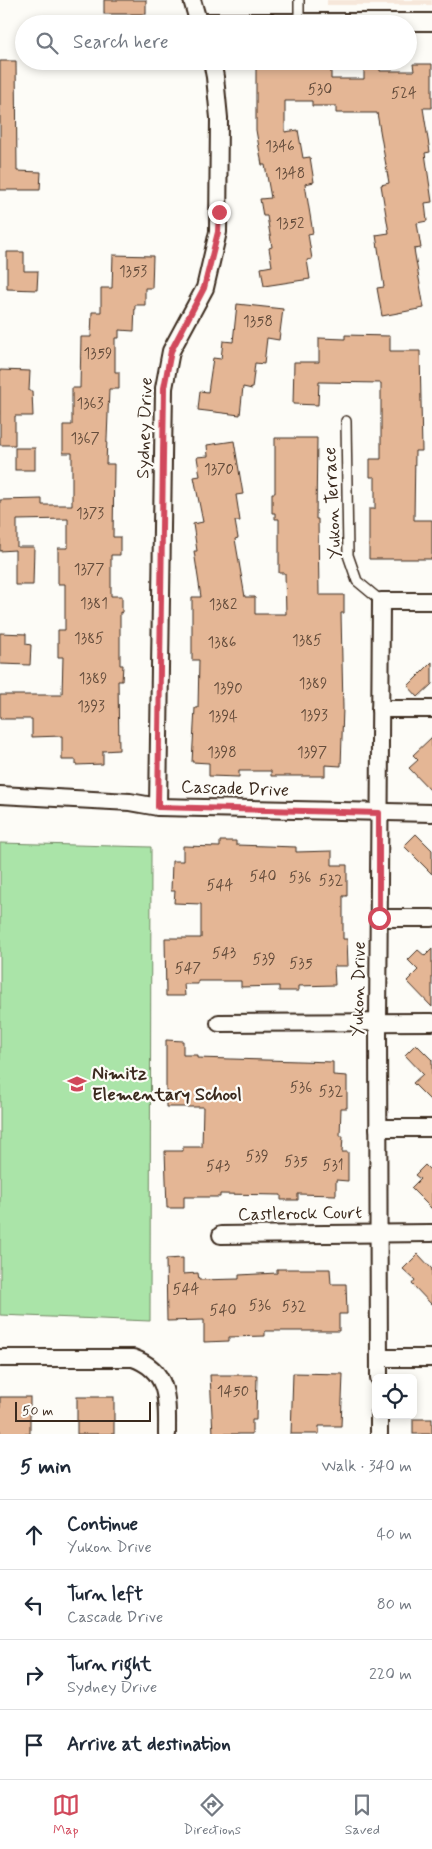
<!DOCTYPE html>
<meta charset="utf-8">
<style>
:root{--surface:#fff;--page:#f6f6f7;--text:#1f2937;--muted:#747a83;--line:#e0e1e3;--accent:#d1495b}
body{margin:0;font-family:Mynerve,sans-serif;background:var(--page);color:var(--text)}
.controls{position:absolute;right:15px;bottom:15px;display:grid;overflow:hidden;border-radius:8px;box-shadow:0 2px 8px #0003}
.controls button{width:45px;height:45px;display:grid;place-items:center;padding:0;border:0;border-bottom:1px solid var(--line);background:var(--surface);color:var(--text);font:25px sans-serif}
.scale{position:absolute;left:15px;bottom:12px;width:136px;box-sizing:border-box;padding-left:5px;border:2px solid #3b2a1e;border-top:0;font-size:14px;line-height:18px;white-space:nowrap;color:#3b2a1e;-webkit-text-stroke:4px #fdfcf7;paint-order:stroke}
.stop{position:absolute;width:15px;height:15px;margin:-11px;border:4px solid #d1495b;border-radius:50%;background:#fff}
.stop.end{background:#d1495b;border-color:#fff;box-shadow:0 1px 5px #0008}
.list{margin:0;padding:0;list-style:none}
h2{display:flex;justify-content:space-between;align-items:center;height:65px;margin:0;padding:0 20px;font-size:21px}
h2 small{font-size:16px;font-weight:400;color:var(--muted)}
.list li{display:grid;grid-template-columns:32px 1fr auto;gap:15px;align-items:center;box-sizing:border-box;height:70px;padding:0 20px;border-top:1px solid var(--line)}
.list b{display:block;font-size:19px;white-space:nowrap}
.list p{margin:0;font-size:16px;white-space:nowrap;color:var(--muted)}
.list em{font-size:16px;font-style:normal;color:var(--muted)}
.icon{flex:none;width:28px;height:28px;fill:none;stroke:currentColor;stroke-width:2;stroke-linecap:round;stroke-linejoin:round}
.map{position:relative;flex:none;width:432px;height:1434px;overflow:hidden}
.search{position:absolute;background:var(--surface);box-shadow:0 2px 8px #0003;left:15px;right:15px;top:15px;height:55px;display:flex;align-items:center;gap:12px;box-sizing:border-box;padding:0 18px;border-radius:28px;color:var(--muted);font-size:19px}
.sheet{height:345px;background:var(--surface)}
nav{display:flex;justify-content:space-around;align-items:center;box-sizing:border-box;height:70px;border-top:1px solid var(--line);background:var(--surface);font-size:14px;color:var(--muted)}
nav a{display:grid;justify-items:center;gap:2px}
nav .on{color:var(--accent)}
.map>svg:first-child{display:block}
.built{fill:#f6e7da}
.green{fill:#aae4a8;stroke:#728763}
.building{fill:#e4b695;stroke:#3b2a1e}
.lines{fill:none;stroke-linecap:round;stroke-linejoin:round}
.lane-casing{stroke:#3b2a1e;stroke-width:12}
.street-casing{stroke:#3b2a1e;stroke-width:20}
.lane{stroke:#fdfcf7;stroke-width:9}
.street{stroke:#fdfcf7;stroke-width:16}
.route{stroke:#d1495b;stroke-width:6}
.labels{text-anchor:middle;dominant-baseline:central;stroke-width:4.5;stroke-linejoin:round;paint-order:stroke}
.number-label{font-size:15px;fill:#654d3c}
.street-label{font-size:18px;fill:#3b2a1e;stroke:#fdfcf7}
.poi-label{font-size:18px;font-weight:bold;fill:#3b2a1e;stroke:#fdfcf7;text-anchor:start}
</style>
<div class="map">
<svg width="432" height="1434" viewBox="0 0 432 1434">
<rect width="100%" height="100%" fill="#fdfcf7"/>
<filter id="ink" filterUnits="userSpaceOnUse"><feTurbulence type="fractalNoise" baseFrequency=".02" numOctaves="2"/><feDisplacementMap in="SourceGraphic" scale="10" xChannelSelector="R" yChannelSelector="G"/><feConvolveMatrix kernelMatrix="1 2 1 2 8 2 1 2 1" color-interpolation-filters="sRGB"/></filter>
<g filter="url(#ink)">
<rect class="built" x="327" y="0" width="105" height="5"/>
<polygon class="green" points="0,843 151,847 150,1321 0,1315"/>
<g class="building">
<rect x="104" y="0" width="42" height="14"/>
<polygon points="0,61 16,61 17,171 41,172 40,190 0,190"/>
<polygon points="308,61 331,61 331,79 364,79 364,68 380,68 380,71 414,71 413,64 432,64 432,108 423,108 430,152 425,153 432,202 425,203 427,221 417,223 421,248 414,249 424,308 382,316 377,288 384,287 376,235 389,233 381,185 389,183 377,113 336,113 336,106 312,106 312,101 285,101 285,132 298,130 303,158 310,157 314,182 305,184 313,233 308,234 312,259 307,260 310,279 264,286 261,268 272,266 269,248 272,247 267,216 263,216 260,199 271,198 265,165 262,165 256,130 256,67 309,67"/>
<polygon points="7,252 24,252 24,271 38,271 37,290 7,289"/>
<polygon points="113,255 153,256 152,288 145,288 145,305 135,305 134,331 119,330 119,338 115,338 115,372 119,372 119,389 109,389 106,464 114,464 113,537 120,537 120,555 111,555 111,596 122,596 122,613 120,612 120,665 123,665 122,681 118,681 119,750 103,751 103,764 76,765 76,760 62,760 62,736 32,737 32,719 0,719 0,695 62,695 63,657 58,657 58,630 65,630 65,584 58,584 58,548 68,548 68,519 17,520 17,547 34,547 33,585 15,585 15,550 0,551 0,500 42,499 42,505 72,505 72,453 63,453 63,425 72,425 72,388 80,388 81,337 91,337 92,312 101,312 101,288 112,288"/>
<polygon points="237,304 283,309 279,340 267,338 264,364 255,363 252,389 243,387 240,415 198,410 200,391 208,392 213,358 221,359 223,341 233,342"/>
<polygon points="345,335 390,336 390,351 420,351 422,451 415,451 414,520 432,520 432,559 369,559 369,509 375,509 375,477 370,477 370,459 381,459 381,383 319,382 318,405 293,404 294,362 319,362 319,338 345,339"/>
<polygon points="0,370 30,371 29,391 32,391 33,416 15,416 15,445 0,445"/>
<polygon points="275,438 317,438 316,519 318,519 319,595 344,595 344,613 341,613 343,708 341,766 325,765 325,776 271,776 271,771 239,771 239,777 209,776 209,763 192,762 195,708 198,708 199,660 192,660 192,597 201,597 194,551 197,551 193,524 203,522 194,477 200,476 197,457 208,456 207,445 234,441 243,494 236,495 240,521 235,521 238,538 235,539 245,597 255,597 255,614 286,614 285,573 279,573 279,519 275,519 275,513 272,513 272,493 275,493"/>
<rect x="15" y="448" width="20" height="22"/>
<polygon points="0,633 26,634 26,644 31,645 30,665 0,664"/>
<polygon points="432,662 432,684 418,697 408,686"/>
<polygon points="432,737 432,792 409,768 418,760 413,755"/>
<polygon points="416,834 432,850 432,874 404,846"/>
<polygon points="220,841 236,841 236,845 296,847 296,852 332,851 332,865 347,865 347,896 343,896 343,939 347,939 348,966 334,966 335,985 298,986 298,991 279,991 279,986 241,987 241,981 198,981 198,984 184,984 185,996 166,996 165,938 201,938 201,904 174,903 175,891 171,891 172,861 183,861 183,846 220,847"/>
<polygon points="432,949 432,1007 407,981 418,970 408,960 418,950 425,956"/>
<polygon points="166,1040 183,1041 183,1055 197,1055 197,1058 333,1062 333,1075 347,1076 347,1108 341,1108 340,1136 343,1136 342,1152 348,1152 348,1181 336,1180 336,1195 298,1194 298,1200 281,1200 281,1195 220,1194 220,1197 184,1197 184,1208 167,1208 165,1151 183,1151 183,1147 202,1147 203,1107 166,1107"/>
<polygon points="416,1044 432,1060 432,1102 413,1083 423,1074 405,1055"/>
<polygon points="425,1165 430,1170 432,1168 432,1209 411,1188 420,1179 415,1175"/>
<polygon points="418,1254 432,1269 432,1305 412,1284 415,1280 403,1269"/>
<polygon points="183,1258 183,1274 198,1273 199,1280 239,1279 239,1275 277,1273 277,1269 330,1269 331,1284 346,1284 347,1314 339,1314 339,1331 265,1331 265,1336 229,1337 229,1341 204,1342 204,1320 167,1321 166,1259"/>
<polygon points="293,1373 343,1374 341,1426 319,1426 319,1434 291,1434"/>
<polygon points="210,1375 257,1375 256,1420 252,1420 252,1434 213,1434"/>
<rect x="0" y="1397" width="30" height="37"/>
<rect x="77" y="1397" width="37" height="37"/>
<rect x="413" y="1419" width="19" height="15"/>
</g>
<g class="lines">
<g class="lane-casing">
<g id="lane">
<polyline points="299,0 299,21"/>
<polyline points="346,421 348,555 357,581 381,601"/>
</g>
</g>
<g class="street-casing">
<g id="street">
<polyline points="192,0 199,24"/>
<polyline points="199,22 432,22"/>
<polyline points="380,709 432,709"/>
<polyline points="0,795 130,802 158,807 432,813"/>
<polyline points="158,807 164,388 171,351 205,288 218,232 219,118 215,77 212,61"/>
<polyline points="379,918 432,918"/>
<polyline points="219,1023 432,1022"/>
<polyline points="378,1128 432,1128"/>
<polyline points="221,1235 432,1233"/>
<path d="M0,1358H133C170,1371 167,1401 167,1434"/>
<polyline points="379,1358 432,1358"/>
<polyline points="379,1378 378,1023 381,601 432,601"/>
<polyline points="379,1415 379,1434"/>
</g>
</g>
<use href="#lane" class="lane"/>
<use href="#street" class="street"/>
</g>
</g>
<g class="lines" filter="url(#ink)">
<polyline class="route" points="219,212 218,232 204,288 171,351 164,388 158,807 379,813 379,918"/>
</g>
<defs>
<g id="school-bare" transform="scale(1.5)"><path d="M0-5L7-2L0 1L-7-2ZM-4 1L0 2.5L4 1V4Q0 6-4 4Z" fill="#d1495b" stroke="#fdfcf7" stroke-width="2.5" paint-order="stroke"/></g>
</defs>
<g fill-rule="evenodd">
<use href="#school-bare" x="77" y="1084"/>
</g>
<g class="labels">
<g class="number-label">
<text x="320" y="90">530</text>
<text x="404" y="94">524</text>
<text x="280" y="147">1346</text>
<text x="290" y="174">1348</text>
<text x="290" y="224">1352</text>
<text x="133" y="272">1353</text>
<text x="258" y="322">1358</text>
<text x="98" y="354">1359</text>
<text x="90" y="404">1363</text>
<text x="85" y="439">1367</text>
<text x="219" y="470">1370</text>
<text x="90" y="514">1373</text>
<text x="89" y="570">1377</text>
<text x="94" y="604">1381</text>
<text x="223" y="605">1382</text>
<text x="89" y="639">1385</text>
<text x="307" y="641">1385</text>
<text x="222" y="643">1386</text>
<text x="93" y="679">1389</text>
<text x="313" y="684">1389</text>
<text x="228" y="689">1390</text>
<text x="91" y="707">1393</text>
<text x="314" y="716">1393</text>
<text x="223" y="717">1394</text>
<text x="222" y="753">1398</text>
<text x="312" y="753">1397</text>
<text x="263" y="877">540</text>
<text x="300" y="878">536</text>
<text x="331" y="881">532</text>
<text x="220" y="886">544</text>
<text x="224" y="954">543</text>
<text x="264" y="960">539</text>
<text x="301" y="964">535</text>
<text x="188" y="969">547</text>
<text x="301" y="1088">536</text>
<text x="331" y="1092">532</text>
<text x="257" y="1157">539</text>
<text x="296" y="1162">535</text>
<text x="333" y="1166">531</text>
<text x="218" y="1167">543</text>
<text x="186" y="1290">544</text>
<text x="260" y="1306">536</text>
<text x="294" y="1307">532</text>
<text x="223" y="1311">540</text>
<text x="233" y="1392">1450</text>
</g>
<g class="street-label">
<text transform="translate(145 428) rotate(-88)">Sydney Drive</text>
<text transform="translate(333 503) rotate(-93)">Yukon Terrace</text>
<text transform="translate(235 789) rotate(2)">Cascade Drive</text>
<text transform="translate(359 989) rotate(-89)">Yukon Drive</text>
<text transform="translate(300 1214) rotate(-1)">Castlerock Court</text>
</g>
<g class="poi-label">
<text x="92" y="1074">Nimitz<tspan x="92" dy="21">Elementary School</tspan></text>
</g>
</g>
</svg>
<div class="controls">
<button><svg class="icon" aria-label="locate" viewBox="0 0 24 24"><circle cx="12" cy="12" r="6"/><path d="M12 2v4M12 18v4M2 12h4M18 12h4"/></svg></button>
</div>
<div class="scale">50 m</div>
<div class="stop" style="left:379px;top:918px"></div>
<div class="stop end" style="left:219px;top:212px"></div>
<div class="search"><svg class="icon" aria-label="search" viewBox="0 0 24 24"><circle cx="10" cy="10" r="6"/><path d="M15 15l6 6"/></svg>Search here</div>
</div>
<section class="sheet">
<h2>5 min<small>Walk · 340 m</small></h2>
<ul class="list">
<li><svg class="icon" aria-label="ahead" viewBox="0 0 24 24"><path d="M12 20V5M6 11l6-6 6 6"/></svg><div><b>Continue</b><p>Yukon Drive</p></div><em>40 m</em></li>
<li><svg class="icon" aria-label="left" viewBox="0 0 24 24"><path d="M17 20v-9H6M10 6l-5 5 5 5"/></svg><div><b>Turn left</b><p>Cascade Drive</p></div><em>80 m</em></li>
<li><svg class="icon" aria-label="right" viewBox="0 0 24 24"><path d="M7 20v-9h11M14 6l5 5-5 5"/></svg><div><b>Turn right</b><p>Sydney Drive</p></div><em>220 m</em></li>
<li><svg class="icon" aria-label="arrive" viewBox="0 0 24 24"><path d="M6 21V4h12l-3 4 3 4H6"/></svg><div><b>Arrive at destination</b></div></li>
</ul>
</section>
<nav>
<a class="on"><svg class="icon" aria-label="map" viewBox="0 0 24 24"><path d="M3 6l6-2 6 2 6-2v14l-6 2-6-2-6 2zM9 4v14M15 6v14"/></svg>Map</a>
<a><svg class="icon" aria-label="directions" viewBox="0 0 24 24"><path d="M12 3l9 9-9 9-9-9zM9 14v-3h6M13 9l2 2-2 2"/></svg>Directions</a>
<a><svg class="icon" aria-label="saved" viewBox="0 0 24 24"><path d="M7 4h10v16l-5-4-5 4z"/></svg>Saved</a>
</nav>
